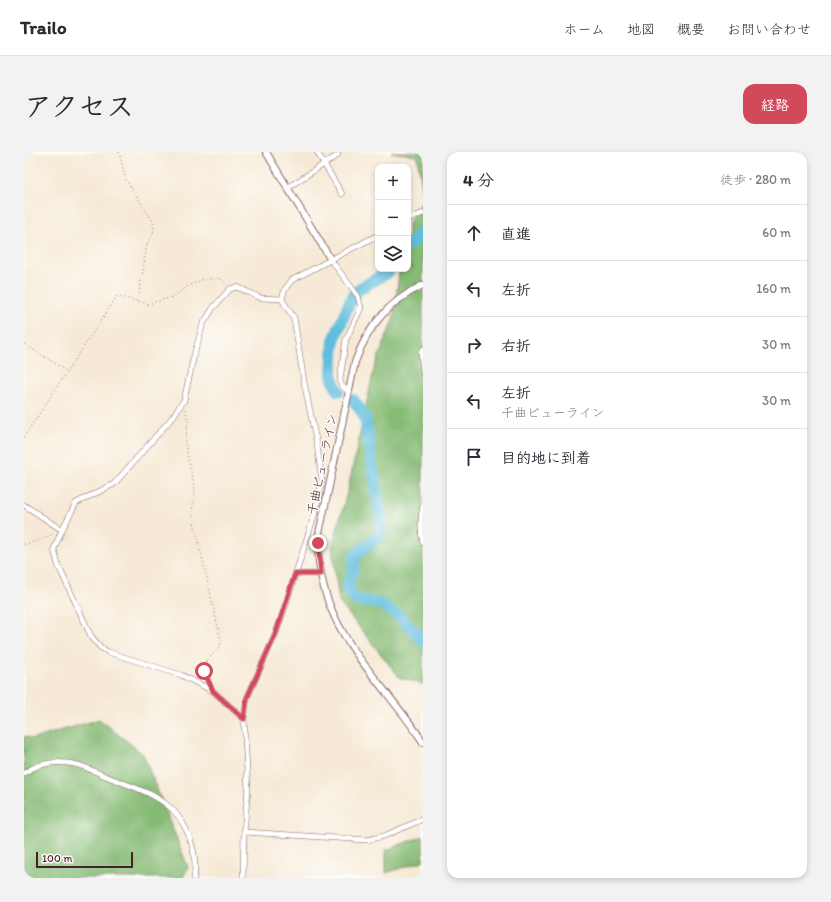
<!DOCTYPE html>
<html lang="ja">
<meta charset="utf-8">
<style>
:root{--surface:#fff;--page:#f2f2f3;--text:#2b2b33;--muted:#7c7c81;--line:#e1e1e2;--accent:#d1495b}
body{margin:0;font-family:Itim,"Klee One",sans-serif;background:var(--page);color:var(--text)}
.controls{position:absolute;right:12px;top:12px;display:grid;overflow:hidden;border-radius:8px;box-shadow:0 2px 6px #0003}
.controls button{width:36px;height:36px;display:grid;place-items:center;padding:0;border:0;border-bottom:1px solid var(--line);background:var(--surface);color:var(--text);font:20px sans-serif}
.scale{position:absolute;left:12px;bottom:10px;width:97px;box-sizing:border-box;padding-left:4px;border:2px solid #4a1f2b;border-top:0;font-size:11px;line-height:14px;white-space:nowrap;color:#4a1f2b;-webkit-text-stroke:3px #fdfcf7;paint-order:stroke}
.stop{position:absolute;width:12px;height:12px;margin:-9px;border:3px solid #d1495b;border-radius:50%;background:#fff}
.stop.end{background:#d1495b;border-color:#fff;box-shadow:0 1px 4px #0008}
.list{margin:0;padding:0;list-style:none}
h2{display:flex;justify-content:space-between;align-items:center;height:52px;margin:0;padding:0 16px;font-size:17px}
h2 small{font-size:13px;font-weight:400;color:var(--muted)}
.list li{display:grid;grid-template-columns:26px 1fr auto;gap:12px;align-items:center;box-sizing:border-box;height:56px;padding:0 16px;border-top:1px solid var(--line)}
.list b{display:block;font-size:15px;white-space:nowrap}
.list p{margin:0;font-size:13px;white-space:nowrap;color:var(--muted)}
.list em{font-size:13px;font-style:normal;color:var(--muted)}
.icon{flex:none;width:22px;height:22px;fill:none;stroke:currentColor;stroke-width:2;stroke-linecap:round;stroke-linejoin:round}
.map{position:relative;flex:none;width:399px;height:726px;overflow:hidden;border-radius:12px}
header{display:flex;align-items:center;gap:24px;box-sizing:border-box;height:56px;padding:0 20px;background:var(--surface);border-bottom:1px solid var(--line)}
header strong{font-size:19px}
nav{display:flex;gap:22px;margin-inline-start:auto;font-size:14px}
.intro{display:flex;align-items:center;justify-content:space-between;box-sizing:border-box;height:96px;padding:0 24px}
h1{margin:0;font-size:28px}
.button{padding:10px 18px;border-radius:12px;background:var(--accent);color:#fff;font-size:14px;font-weight:700}
main{display:flex;gap:24px;padding:0 24px}
aside{flex:1;background:var(--surface);border-radius:12px;box-shadow:0 2px 6px #0003}
.map>svg:first-child{display:block}
.forest{fill:#86bb76;stroke:#686d50}
.lines{fill:none;stroke-linecap:round;stroke-linejoin:round}
.river{stroke:#5fbedd;stroke-width:12}
.minor-casing{stroke:#866666;stroke-width:6}
.tertiary-casing{stroke:#866666;stroke-width:8}
.path{stroke:#866666;stroke-width:1;stroke-dasharray:1 3;stroke-linecap:butt}
.minor{stroke:#fff;stroke-width:5}
.tertiary{stroke:#fff;stroke-width:6}
.route{stroke:#d1495b;stroke-width:5}
.labels{text-anchor:middle;dominant-baseline:central;stroke-width:3;stroke-linejoin:round;paint-order:stroke}
.street-label{font-size:13px;fill:#4a1f2b;stroke:#fdfcf7}
</style>
<header>
<strong>Trailo</strong>
<nav><a>ホーム</a><a>地図</a><a>概要</a><a>お問い合わせ</a></nav>
</header>
<div class="intro"><h1>アクセス</h1><a class="button">経路</a></div>
<main>
<div class="map">
<svg width="399" height="726" viewBox="0 0 399 726">
<rect width="100%" height="100%" fill="#fdfcf7"/>
<filter id="ink" filterUnits="userSpaceOnUse"><feTurbulence type="fractalNoise" baseFrequency=".025" numOctaves="2"/><feDisplacementMap in="SourceGraphic" scale="8" xChannelSelector="R" yChannelSelector="G"/><feConvolveMatrix kernelMatrix="1 2 1 2 8 2 1 2 1" color-interpolation-filters="sRGB"/></filter>
<filter id="wash" filterUnits="userSpaceOnUse"><feTurbulence type="fractalNoise" baseFrequency=".012" numOctaves="4" result="noise"/><feDisplacementMap in="SourceGraphic" scale="16" xChannelSelector="R" yChannelSelector="G"/><feGaussianBlur stdDeviation="0.9" result="paint"/><feColorMatrix in="noise" values="0 0 0 0 0 0 0 0 0 0 0 0 0 0 0 0 0 1.4 0 .05"/><feComposite in="paint" operator="in"/></filter>
<g filter="url(#wash)">
<rect width="100%" height="100%" fill="#f6e9d5"/>
<g class="forest">
<polygon points="367,0 399,0 399,41 393,4"/>
<polygon points="399,47 399,532 376,526 315,450 308,395 324,337 350,217 370,165 375,120 390,115 384,114 384,73"/>
<polygon points="75,567 119,602 164,715 159,726 0,726 0,584 9,587"/>
<polygon points="399,684 399,709 362,721 362,698"/>
</g>
<g class="lines">
<g class="river">
<polyline points="384,93 388,91 399,79"/>
<polyline points="314,239 310,231 308,221 310,188 328,145 335,137 363,121 366,117"/>
<polyline points="329,248 334,254 341,266 358,374 353,387 334,400 330,407 329,419 323,436 332,448 355,451 378,466 399,489"/>
</g>
</g>
</g>
<g filter="url(#ink)">
<g class="lines">
<g class="minor-casing">
<g id="minor">
<polyline points="293,0 318,42"/>
<polyline points="263,36 314,3"/>
<polyline points="384,68 399,61"/>
<polyline points="307,108 334,144 337,156 322,187 316,227 317,233 325,240"/>
<polyline points="399,197 397,201 399,220"/>
<polyline points="0,353 38,378"/>
<path d="M399,354C396,365 396,380 399,391"/>
<polyline points="271,422 297,422"/>
<polyline points="220,567 189,539 157,523 84,500 76,495 67,484 34,413 30,397 38,378 52,351 90,332 148,266 160,248 170,203 179,172 189,156 206,137 213,135 237,146 258,147"/>
<path d="M0,621C13,612 28,609 44,611C58,612 71,620 84,625C106,634 131,641 149,658C165,675 174,703 170,726"/>
<polyline points="220,680 343,688 360,684 399,667"/>
<polyline points="219,726 220,680 224,637 220,567 223,546 252,481 259,461 292,358 298,328 293,293 280,230 270,166 260,151 258,147 261,137 268,128 354,83"/>
</g>
</g>
<g class="tertiary-casing">
<g id="tertiary">
<polyline points="242,0 307,108"/>
<path d="M399,133C364,150 344,174 331,210L298,368C296,376 294,384 294,392C295,480 355,523 399,590"/>
</g>
</g>
<g class="path">
<polyline points="95,0 102,28 128,68 130,74 129,82 123,92 114,149"/>
<polyline points="0,192 43,219"/>
<path d="M161,257L164,268L161,291L171,339L168,361L197,489L196,495C184,510 175,506 185,530"/>
<polyline points="0,285 93,144 124,152 148,145 163,135 177,128 196,126 202,132"/>
<polyline points="0,392 13,389 29,382"/>
</g>
<use href="#minor" class="minor"/>
<use href="#tertiary" class="tertiary"/>
</g>
</g>
<g class="lines" filter="url(#ink)">
<polyline class="route" points="180,519 189,539 220,567 223,546 252,481 271,422 297,422 294,391"/>
</g>
<g class="labels">
<g class="street-label">
<text transform="translate(298 312) rotate(-78)">千曲ビューライン</text>
</g>
</g>
</svg>
<div class="controls">
<button>+</button>
<button>−</button>
<button><svg class="icon" aria-label="layers" viewBox="0 0 24 24"><path d="M12 4l9 5-9 5-9-5zM3 14l9 5 9-5"/></svg></button>
</div>
<div class="scale">100 m</div>
<div class="stop" style="left:180px;top:519px"></div>
<div class="stop end" style="left:294px;top:391px"></div>
</div>
<aside>
<h2>4 分<small>徒歩 · 280 m</small></h2>
<ul class="list">
<li><svg class="icon" aria-label="ahead" viewBox="0 0 24 24"><path d="M12 20V5M6 11l6-6 6 6"/></svg><div><b>直進</b></div><em>60 m</em></li>
<li><svg class="icon" aria-label="left" viewBox="0 0 24 24"><path d="M17 20v-9H6M10 6l-5 5 5 5"/></svg><div><b>左折</b></div><em>160 m</em></li>
<li><svg class="icon" aria-label="right" viewBox="0 0 24 24"><path d="M7 20v-9h11M14 6l5 5-5 5"/></svg><div><b>右折</b></div><em>30 m</em></li>
<li><svg class="icon" aria-label="left" viewBox="0 0 24 24"><path d="M17 20v-9H6M10 6l-5 5 5 5"/></svg><div><b>左折</b><p>千曲ビューライン</p></div><em>30 m</em></li>
<li><svg class="icon" aria-label="arrive" viewBox="0 0 24 24"><path d="M6 21V4h12l-3 4 3 4H6"/></svg><div><b>目的地に到着</b></div></li>
</ul>
</aside>
</main>
